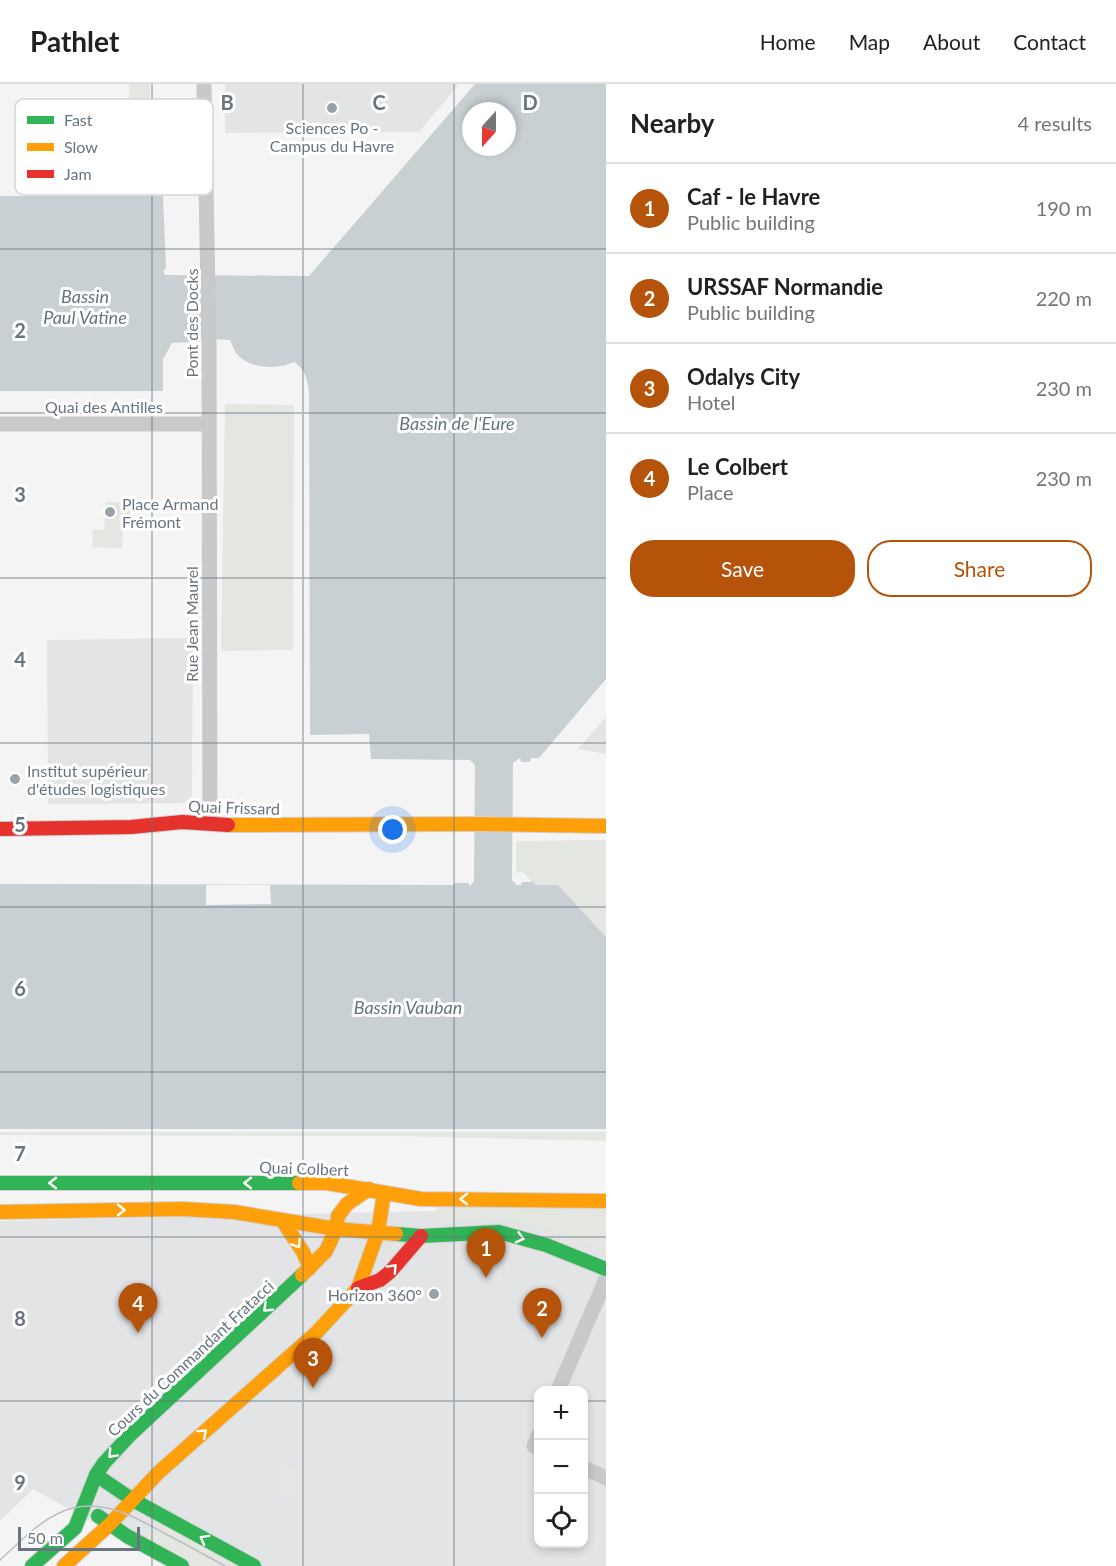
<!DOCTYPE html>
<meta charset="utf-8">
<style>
:root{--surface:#fff;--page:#f6f6f6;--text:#202124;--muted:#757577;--line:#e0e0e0;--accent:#b45309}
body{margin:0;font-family:Lato,sans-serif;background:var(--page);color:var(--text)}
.controls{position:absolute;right:18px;bottom:18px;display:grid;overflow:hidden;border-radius:12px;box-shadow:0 3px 9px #0003}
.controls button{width:54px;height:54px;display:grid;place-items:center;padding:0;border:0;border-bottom:2px solid var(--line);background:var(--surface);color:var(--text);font:30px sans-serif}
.compass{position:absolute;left:462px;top:18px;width:54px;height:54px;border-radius:50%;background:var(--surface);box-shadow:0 3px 9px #0003;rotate:201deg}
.scale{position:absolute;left:18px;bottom:15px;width:122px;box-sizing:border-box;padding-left:6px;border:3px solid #687580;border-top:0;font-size:16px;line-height:21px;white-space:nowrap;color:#687580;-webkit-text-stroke:4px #fff;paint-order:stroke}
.you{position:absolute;left:393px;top:746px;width:21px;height:21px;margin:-15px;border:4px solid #fff;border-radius:50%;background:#1a73e8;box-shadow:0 0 0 9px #1a73e833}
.badge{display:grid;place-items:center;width:39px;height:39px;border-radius:50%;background:var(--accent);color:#fff;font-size:20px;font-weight:700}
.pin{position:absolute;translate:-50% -50px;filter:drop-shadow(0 2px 3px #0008)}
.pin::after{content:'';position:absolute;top:32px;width:21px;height:18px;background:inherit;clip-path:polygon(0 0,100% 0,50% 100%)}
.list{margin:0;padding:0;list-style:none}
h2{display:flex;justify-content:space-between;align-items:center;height:78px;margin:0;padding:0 24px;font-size:26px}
h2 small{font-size:20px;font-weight:400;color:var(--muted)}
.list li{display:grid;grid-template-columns:39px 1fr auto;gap:18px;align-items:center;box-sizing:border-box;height:90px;padding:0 24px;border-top:2px solid var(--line)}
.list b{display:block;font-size:22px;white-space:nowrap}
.list p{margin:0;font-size:20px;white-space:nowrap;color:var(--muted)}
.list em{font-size:20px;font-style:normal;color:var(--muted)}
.actions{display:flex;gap:12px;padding:18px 24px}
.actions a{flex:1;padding:14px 0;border:2px solid var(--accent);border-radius:24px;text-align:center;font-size:21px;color:var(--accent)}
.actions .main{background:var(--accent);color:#fff}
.icon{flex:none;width:33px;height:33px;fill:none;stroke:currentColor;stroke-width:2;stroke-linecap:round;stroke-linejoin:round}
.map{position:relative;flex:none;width:606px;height:1482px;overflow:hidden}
header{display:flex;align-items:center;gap:36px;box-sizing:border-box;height:84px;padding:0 30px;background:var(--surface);border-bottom:2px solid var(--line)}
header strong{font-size:28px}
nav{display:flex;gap:33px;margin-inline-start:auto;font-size:21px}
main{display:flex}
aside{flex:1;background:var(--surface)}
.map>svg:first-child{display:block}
.built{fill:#e3e4e5;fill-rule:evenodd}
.green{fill:#e3e6e1}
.water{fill:#c9d0d3;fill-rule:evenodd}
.pier{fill:#f4f4f4}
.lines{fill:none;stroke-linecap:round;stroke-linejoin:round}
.fast-casing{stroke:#d1d2d2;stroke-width:16}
.slow-casing{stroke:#d1d2d2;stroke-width:16}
.jam-casing{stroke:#d1d2d2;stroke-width:16}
.street{stroke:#c7c9ca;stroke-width:15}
.fast{stroke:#30b455;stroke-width:14}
.slow{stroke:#ff9f0a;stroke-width:14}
.jam{stroke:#e5322d;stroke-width:14}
.tram{stroke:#bebebf;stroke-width:1.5}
.oneway{stroke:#fff}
.grid{fill:none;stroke:#687580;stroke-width:1.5;stroke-opacity:0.55}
.poi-dot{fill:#99a1a9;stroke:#fff;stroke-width:2}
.labels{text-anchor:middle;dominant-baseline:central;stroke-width:6;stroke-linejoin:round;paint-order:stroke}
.poi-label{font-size:16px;fill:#687580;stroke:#fff;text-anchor:start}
.street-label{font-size:16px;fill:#687580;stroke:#fff}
.water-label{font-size:18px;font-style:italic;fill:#64767d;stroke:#fff}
.key{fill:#fff;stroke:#d2d6d9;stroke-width:1.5}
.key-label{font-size:16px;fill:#687580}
.grid-label{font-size:20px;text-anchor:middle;font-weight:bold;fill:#687580;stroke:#fff;stroke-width:6;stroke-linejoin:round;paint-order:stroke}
</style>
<header>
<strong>Pathlet</strong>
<nav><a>Home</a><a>Map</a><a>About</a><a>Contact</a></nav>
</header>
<main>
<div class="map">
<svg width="606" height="1482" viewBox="0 0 606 1482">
<rect width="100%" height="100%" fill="#f4f4f4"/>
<g class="built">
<polygon points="225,0 459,0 419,48 225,49"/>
<polygon points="193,554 192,712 184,719 48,720 47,556"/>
<polygon points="606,633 606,670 578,665"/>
<path d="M428,1127L606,1130V1482H171L33,1405L0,1437V1137ZM538,1306H584V1460H538Z"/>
</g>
<g class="green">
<rect x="129" y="0" width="21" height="28"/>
<polygon points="225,320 294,321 293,566 221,567"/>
<polygon points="106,418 131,419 130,436 123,436 122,464 92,463 93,446 104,446"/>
<polygon points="606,756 606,853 558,801 534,801 524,789 516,788 516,757"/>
<polygon points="0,1048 606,1048 606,1057 396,1052 0,1051"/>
<polygon points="436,1121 606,1124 606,1168 540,1142 511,1137 436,1134"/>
<path d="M288,1383L297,1386L307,1396C313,1425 267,1413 277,1388Z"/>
<polygon points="161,1437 243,1482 190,1482 140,1455"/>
</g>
<path class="water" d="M475,0H606V595L539,674H531L530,678H521L520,674L513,679L512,796L517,801H521L522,798H534L535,801H558L606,853V1045H0V800L454,801V799H469V802H470L474,797L475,681L470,676L371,675L369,650L310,651L309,308C307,295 306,286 294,278C277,286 249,285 236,269C234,265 232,260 230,256L193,254L192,258L172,259L163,275V307H0V112H163L166,185L163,186L165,191L309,192ZM471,27H507V63H471Z"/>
<polygon class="pier" points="206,801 270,801 271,820 206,821"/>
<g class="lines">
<g class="fast-casing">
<g id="fast">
<polyline points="0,1099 299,1099"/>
<polyline points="396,1150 421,1152 499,1148 546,1161 606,1185"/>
<polyline points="96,1391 133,1416 254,1482"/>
<polyline points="98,1432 127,1452 182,1482"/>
<polyline points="32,1482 75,1444 96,1391 104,1379 131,1350 302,1191"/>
</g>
</g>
<g class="slow-casing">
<g id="slow">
<polyline points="228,741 467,740 606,742"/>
<polyline points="299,1099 327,1099 421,1115 606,1117"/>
<polyline points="0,1128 182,1125 234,1128 336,1145 396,1150"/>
<polyline points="282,1136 303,1168 310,1184"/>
<polyline points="302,1191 326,1167 336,1145 338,1132 347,1120 369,1105"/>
<polyline points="64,1482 109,1441 159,1388 316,1249 358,1204 378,1148 384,1109"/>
</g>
</g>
<g class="jam-casing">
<g id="jam">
<polyline points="0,745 131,743 182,738 228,741"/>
<polyline points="358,1204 380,1196 390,1188 421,1152"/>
</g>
</g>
<g class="street">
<polyline points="204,0 209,259 210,739"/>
<polyline points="0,340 208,340"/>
<polyline points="558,1306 606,1195"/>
<polyline points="538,1352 534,1362 538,1364"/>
<polyline points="584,1384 606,1394"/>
</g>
<use href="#fast" class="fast"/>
<use href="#slow" class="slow"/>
<use href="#jam" class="jam"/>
<path class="tram" d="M0,1476C18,1460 35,1441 57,1430C95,1410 131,1431 164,1449C185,1460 205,1471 225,1482"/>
</g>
<defs><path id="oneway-chevron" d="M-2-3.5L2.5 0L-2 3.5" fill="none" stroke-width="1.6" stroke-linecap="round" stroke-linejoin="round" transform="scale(1.5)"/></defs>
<g class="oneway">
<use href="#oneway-chevron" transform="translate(53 1099) rotate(-180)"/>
<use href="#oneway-chevron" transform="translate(248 1099) rotate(-180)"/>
<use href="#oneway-chevron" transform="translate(464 1115) rotate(180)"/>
<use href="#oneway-chevron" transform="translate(121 1126) rotate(-1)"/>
<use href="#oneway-chevron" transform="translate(520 1154) rotate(15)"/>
<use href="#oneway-chevron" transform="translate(297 1160) rotate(57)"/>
<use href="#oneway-chevron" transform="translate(393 1184) rotate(-47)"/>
<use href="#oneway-chevron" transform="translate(267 1224) rotate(137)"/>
<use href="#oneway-chevron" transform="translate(203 1349) rotate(-42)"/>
<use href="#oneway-chevron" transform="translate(112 1370) rotate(133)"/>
<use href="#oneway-chevron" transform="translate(204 1455) rotate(-151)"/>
</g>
<path class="grid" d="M152,0V1482M303,0V1482M454,0V1482M0,165H606M0,329H606M0,494H606M0,659H606M0,823H606M0,988H606M0,1153H606M0,1317H538M584,1317H606"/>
<g class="poi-dot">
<circle cx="332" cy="24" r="6"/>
<circle cx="110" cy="428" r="6"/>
<circle cx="15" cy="695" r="6"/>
<circle cx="434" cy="1210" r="6"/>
</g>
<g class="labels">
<g class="poi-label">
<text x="332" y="43" text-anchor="middle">Sciences Po -<tspan x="332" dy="18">Campus du Havre</tspan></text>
<text x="122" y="419">Place Armand<tspan x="122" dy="18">Frémont</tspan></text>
<text x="27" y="686">Institut supérieur<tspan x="27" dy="18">d'études logistiques</tspan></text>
<text x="422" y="1210" text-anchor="end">Horizon 360°</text>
</g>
<g class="street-label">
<text transform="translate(191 239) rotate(-90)">Pont des Docks</text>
<text x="104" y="322">Quai des Antilles</text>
<text transform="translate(191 540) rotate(-90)">Rue Jean Maurel</text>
<text transform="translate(234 723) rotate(2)">Quai Frissard</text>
<text transform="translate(304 1084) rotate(2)">Quai Colbert</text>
<text transform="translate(190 1274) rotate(-43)">Cours du Commandant Fratacci</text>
</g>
<g class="water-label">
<text x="85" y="212">Bassin<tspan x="85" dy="21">Paul Vatine</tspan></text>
<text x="457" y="339">Bassin de l'Eure</text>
<text x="408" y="923">Bassin Vauban</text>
</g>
</g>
<rect x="15" y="15" width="198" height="96" rx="9" class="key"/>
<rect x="27" y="32" width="27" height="8" fill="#30b455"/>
<rect x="27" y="59" width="27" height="8" fill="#ff9f0a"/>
<rect x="27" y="86" width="27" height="8" fill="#e5322d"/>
<g class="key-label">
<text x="64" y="42">Fast</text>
<text x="64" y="69">Slow</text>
<text x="64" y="96">Jam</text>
</g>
<g class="grid-label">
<text x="227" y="26">B</text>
<text x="379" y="26">C</text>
<text x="530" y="26">D</text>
<text x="20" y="254">2</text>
<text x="20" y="418">3</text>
<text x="20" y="583">4</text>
<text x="20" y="748">5</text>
<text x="20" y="912">6</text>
<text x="20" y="1077">7</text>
<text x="20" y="1242">8</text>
<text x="20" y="1406">9</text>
</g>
</svg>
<div class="controls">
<button>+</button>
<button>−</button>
<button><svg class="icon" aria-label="locate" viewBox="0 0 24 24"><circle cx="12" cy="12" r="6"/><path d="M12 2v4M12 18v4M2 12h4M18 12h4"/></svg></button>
</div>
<svg class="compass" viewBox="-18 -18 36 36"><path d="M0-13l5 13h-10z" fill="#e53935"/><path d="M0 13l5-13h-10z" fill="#757577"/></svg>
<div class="scale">50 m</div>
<div class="you"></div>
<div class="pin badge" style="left:486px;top:1194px">1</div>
<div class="pin badge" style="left:542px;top:1254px">2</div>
<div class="pin badge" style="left:313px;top:1304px">3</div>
<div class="pin badge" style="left:138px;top:1249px">4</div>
</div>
<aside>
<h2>Nearby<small>4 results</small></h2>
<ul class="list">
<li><span class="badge">1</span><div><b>Caf - le Havre</b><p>Public building</p></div><em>190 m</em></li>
<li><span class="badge">2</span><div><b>URSSAF Normandie</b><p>Public building</p></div><em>220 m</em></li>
<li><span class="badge">3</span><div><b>Odalys City</b><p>Hotel</p></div><em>230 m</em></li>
<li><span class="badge">4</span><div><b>Le Colbert</b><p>Place</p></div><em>230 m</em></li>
</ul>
<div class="actions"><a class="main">Save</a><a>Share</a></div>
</aside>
</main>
